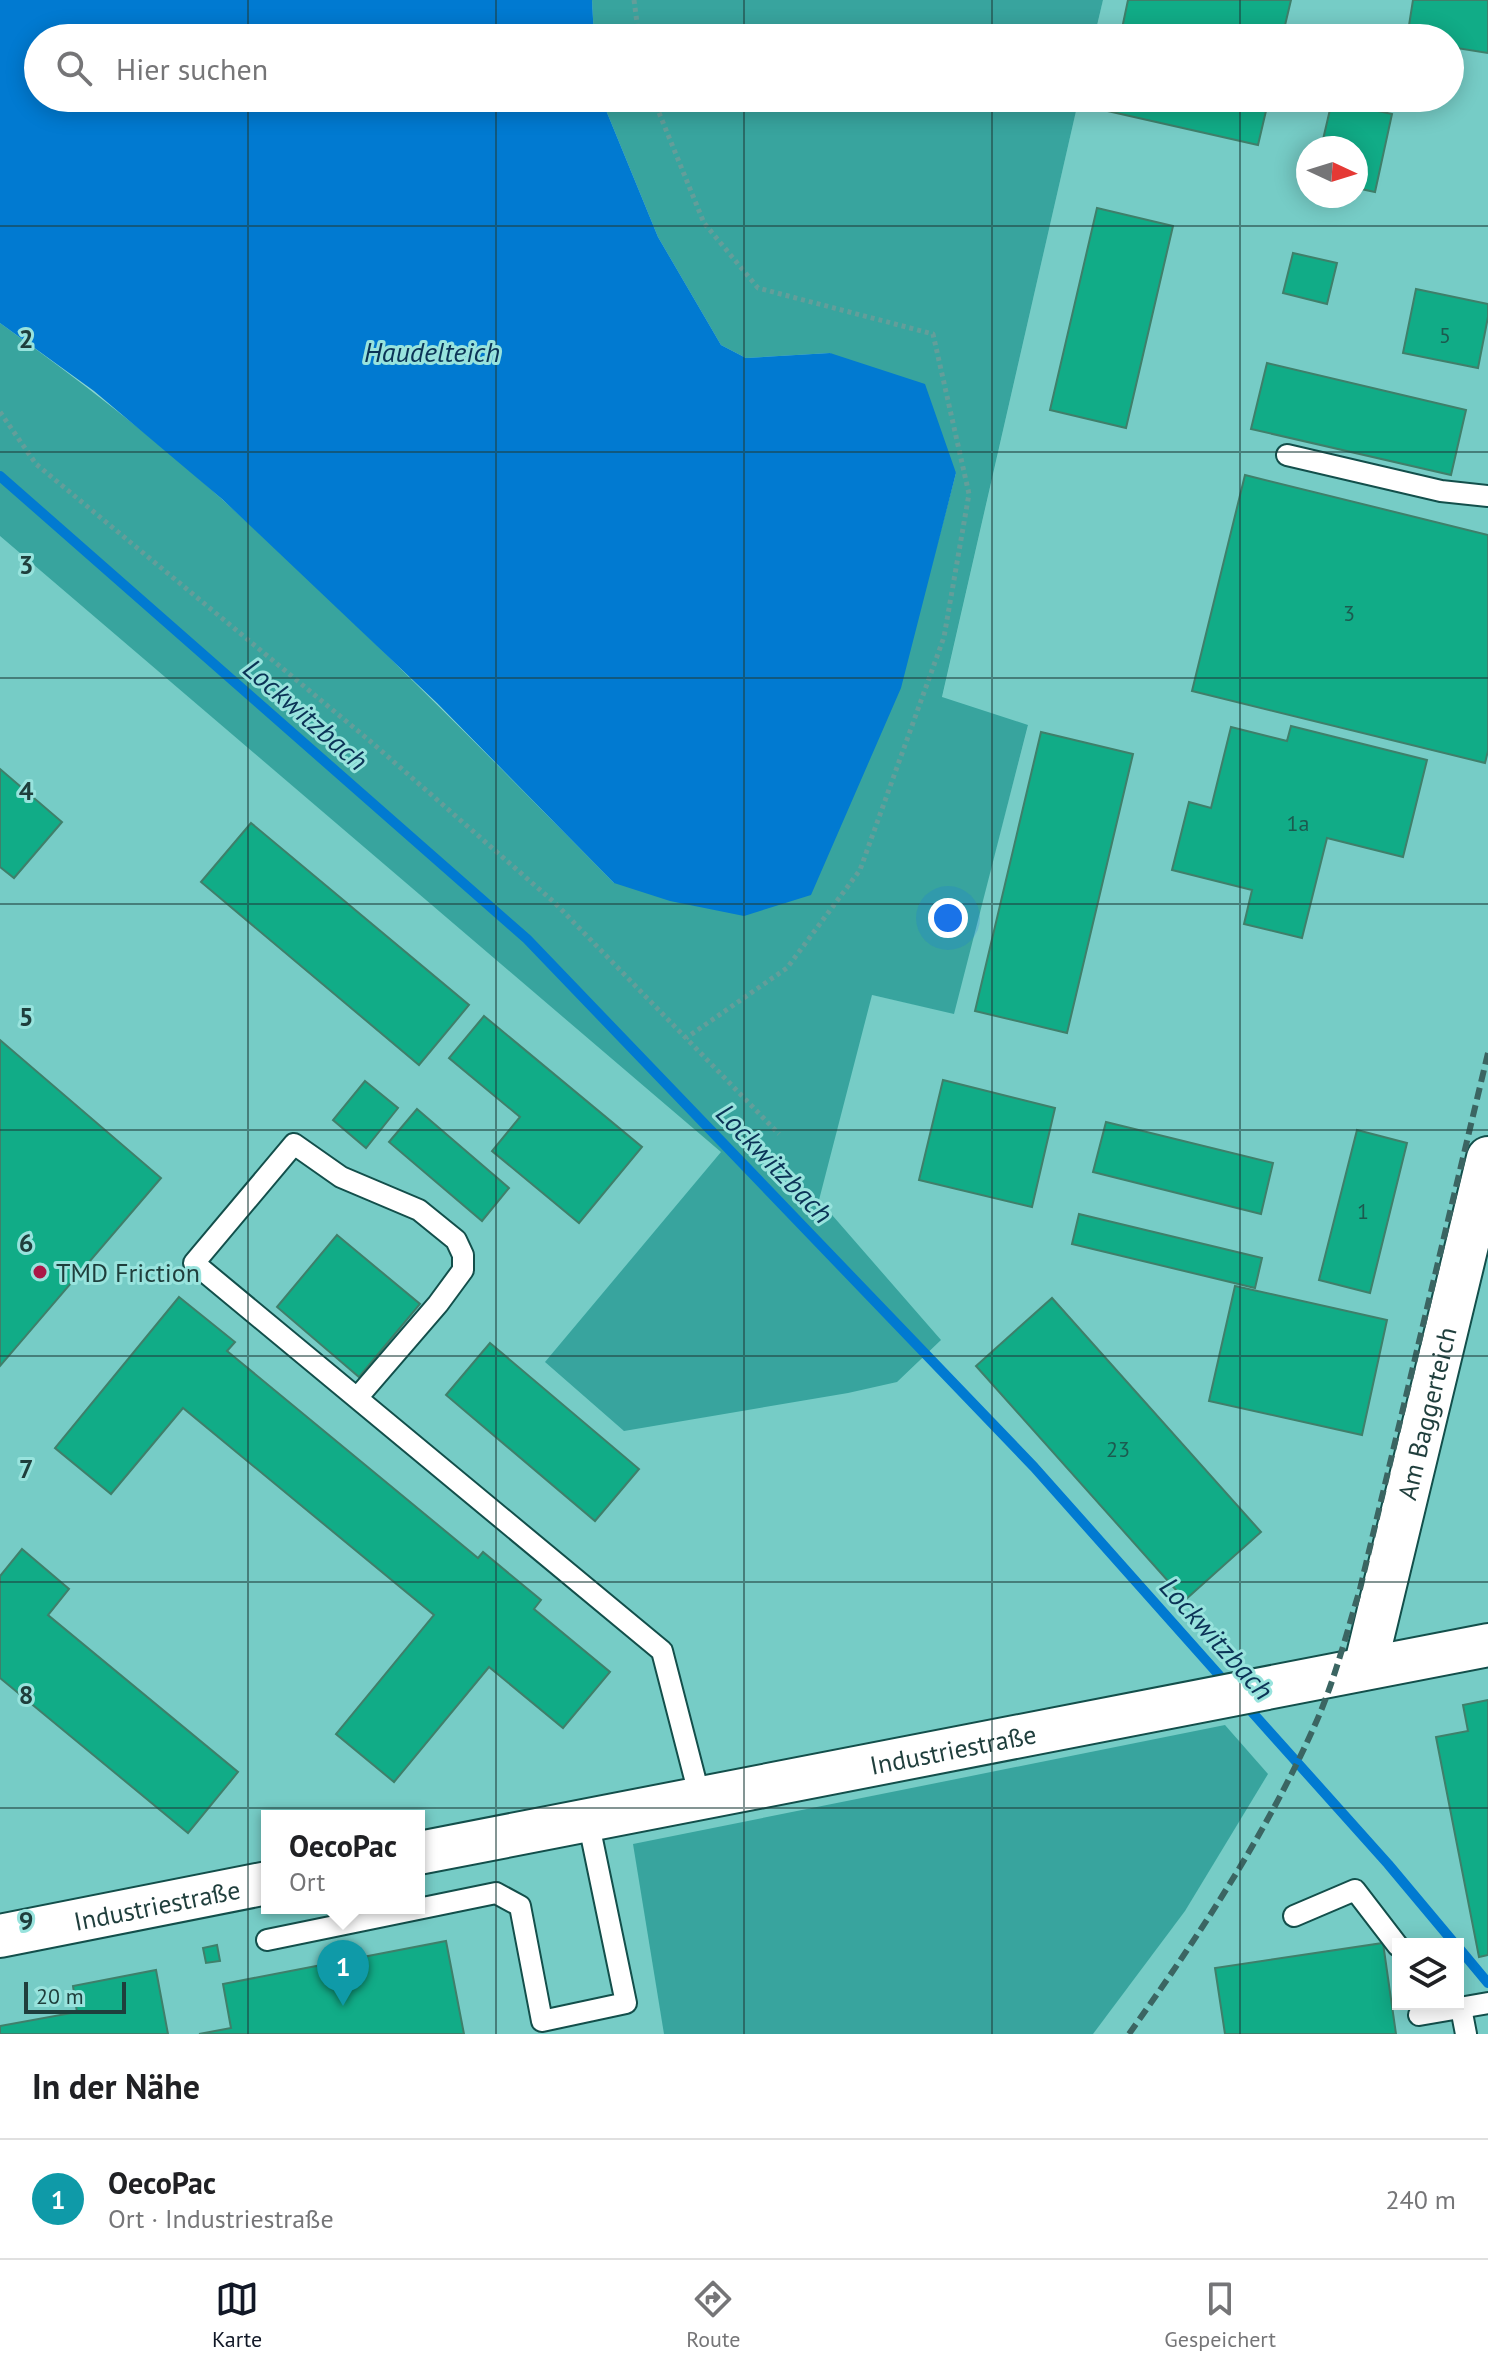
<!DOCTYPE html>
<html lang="de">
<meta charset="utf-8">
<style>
:root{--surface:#fff;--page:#f2f2f2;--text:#202124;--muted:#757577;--line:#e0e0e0;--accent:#111827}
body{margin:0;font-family:"PT Sans",sans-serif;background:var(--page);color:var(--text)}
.controls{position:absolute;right:24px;bottom:24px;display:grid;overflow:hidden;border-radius:0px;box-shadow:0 4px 20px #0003}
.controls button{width:72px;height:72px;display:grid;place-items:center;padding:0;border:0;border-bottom:2px solid var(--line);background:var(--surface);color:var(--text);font:40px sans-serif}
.compass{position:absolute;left:1296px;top:136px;width:72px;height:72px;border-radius:50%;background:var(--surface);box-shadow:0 4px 20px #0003;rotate:94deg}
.scale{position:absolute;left:24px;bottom:20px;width:102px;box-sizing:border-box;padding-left:8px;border:4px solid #1f3e3c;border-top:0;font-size:22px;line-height:28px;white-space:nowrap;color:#1f3e3c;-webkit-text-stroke:6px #98e3dd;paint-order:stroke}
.you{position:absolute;left:948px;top:918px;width:28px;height:28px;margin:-20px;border:6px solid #fff;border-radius:50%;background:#1a73e8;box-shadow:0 0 0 12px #1a73e833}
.badge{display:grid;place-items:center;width:52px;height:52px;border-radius:50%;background:var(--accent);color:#fff;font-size:26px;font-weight:700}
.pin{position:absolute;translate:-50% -66px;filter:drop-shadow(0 2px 4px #0008)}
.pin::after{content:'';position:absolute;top:42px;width:28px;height:24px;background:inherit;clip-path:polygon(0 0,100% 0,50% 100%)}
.popup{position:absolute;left:261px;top:1810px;width:164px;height:104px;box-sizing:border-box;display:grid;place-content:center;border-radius:0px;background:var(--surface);filter:drop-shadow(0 2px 6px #0005);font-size:26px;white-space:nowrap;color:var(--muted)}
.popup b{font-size:30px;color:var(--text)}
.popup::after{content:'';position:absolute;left:50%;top:100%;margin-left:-16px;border:16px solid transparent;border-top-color:var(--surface)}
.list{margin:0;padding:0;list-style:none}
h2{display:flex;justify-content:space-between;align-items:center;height:104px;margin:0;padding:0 32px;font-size:34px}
h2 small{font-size:26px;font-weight:400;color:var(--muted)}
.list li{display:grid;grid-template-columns:52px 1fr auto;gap:24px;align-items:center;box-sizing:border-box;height:120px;padding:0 32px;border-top:2px solid var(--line)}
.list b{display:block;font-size:30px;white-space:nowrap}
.list p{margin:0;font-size:26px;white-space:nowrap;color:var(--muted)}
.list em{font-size:26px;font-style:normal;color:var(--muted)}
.icon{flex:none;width:44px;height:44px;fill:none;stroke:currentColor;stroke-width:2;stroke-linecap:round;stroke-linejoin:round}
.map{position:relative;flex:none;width:1488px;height:2034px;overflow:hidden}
.search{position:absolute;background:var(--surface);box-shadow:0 4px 20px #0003;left:24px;right:24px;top:24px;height:88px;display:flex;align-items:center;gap:20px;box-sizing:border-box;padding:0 28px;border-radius:44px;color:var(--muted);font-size:30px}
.sheet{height:224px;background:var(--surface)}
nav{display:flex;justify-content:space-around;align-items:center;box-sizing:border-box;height:112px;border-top:2px solid var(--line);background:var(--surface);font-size:22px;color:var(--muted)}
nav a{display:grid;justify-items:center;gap:4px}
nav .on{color:var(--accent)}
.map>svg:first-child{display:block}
.built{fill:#76ccc6;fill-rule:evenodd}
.forest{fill:#38a49e}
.water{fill:#017ad1}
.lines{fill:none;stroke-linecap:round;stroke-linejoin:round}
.stream{stroke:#017ad1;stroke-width:10}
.building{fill:#11ac87;stroke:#3f7f6a;stroke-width:2}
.lane-casing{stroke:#134f4b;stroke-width:24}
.street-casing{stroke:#134f4b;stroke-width:46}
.path{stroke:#639e9a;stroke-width:5;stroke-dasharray:4 4;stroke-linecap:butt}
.lane{stroke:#fff;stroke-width:20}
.street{stroke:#fff;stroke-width:42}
.rail{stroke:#3b6562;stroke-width:6;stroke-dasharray:12 6;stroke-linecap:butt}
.grid{fill:none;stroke:#1f3e3c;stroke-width:2;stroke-opacity:0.55}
.poi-dot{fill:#ab1747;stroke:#98e3dd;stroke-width:3}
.labels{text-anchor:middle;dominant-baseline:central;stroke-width:6;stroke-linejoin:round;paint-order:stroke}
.number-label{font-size:22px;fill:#1c5a4f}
.poi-label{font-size:26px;fill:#1f3e3c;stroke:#98e3dd;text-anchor:start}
.street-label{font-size:26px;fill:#1f3e3c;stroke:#98e3dd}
.water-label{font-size:28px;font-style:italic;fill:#0b3356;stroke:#98e3dd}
.grid-label{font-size:26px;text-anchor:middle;font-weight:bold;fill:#1f3e3c;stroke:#98e3dd;stroke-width:6;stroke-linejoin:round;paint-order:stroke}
</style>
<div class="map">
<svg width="1488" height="2034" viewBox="0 0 1488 2034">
<rect width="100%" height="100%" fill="#8bd5d0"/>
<path class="built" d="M1103,0H1488V2034H0V536L722,1152L872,995L953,1013L1028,726L942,698L1079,98H1450V38H1094ZM1308,148H1356V196H1308ZM267,1816H419V1908H267ZM1398,1944H1458V2004H1398Z"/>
<g class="forest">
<polygon points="592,0 1103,0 1094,38 594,38"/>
<path d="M601,98H1079L942,697L1028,725L954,1014L872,995L819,1200L941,1340L897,1382L848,1393L624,1431L545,1362L721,1152L0,536V323C77,379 153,436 224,501C358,623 486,753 614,883L928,579L956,473L830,353L746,358L721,345L658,237Z"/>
<polygon points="1225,1725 1268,1774 1185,1911 1093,2034 664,2034 633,1844"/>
</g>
<polygon class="water" points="0,0 592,0 594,38 38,38 38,98 601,98 658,237 721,345 746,358 830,353 925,384 956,473 901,688 811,895 744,916 670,901 614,883 437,703 222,499 94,391 0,323"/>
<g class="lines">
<g class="stream">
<polyline points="0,476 527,939 1034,1467 1227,1684"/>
<polyline points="1243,1702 1388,1864 1455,1944"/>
<polyline points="1458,1947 1488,1983"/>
</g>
</g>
<g class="building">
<polygon points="1128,0 1291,0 1282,38 1120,38"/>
<polygon points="1413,0 1488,0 1488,53 1450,47 1450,38 1407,38"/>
<polygon points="1106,98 1269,98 1258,145 1103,110"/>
<polygon points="1332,101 1392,114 1375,192 1356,188 1356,148 1321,148"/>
<polygon points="1097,208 1173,226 1126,428 1050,410"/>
<polygon points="1293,253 1337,263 1327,304 1283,293"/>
<polygon points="1416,289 1488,304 1488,317 1478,368 1403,353"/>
<polygon points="1267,363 1466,410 1451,475 1251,429"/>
<polygon points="1245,475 1488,535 1488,751 1485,763 1192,691"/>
<polygon points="1291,726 1427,760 1403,857 1327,838 1302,938 1244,924 1252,890 1172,870 1189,802 1211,808 1231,727 1287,741"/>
<polygon points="1041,732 1133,754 1067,1033 975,1011"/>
<polygon points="0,769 62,822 14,878 0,867"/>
<polygon points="251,823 469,1005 419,1065 201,882"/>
<polygon points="484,1016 642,1147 579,1223 492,1151 520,1117 449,1058"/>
<polygon points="0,1040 161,1178 0,1366"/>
<polygon points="943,1080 1055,1108 1032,1207 919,1180"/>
<polygon points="365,1081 398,1108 366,1148 333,1120"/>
<polygon points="417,1109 509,1188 482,1221 389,1142"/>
<polygon points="1106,1122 1273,1163 1261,1214 1093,1172"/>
<polygon points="1357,1130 1407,1143 1370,1293 1319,1280"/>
<polygon points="1079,1214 1262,1258 1255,1288 1072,1244"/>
<polygon points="337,1235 420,1304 359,1377 277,1307"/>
<polygon points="1235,1286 1387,1320 1362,1435 1209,1401"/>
<polygon points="179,1297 235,1342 227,1351 478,1558 483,1552 541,1600 534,1609 610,1672 563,1728 489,1667 394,1782 336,1734 434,1615 183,1408 111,1494 55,1448"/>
<polygon points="1052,1298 1261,1532 1185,1600 976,1366"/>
<polygon points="490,1343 639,1469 595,1521 446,1395"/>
<polygon points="22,1549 69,1589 48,1615 238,1772 188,1833 0,1678 0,1576"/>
<polygon points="1488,1700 1488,1955 1479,1957 1436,1737 1468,1731 1463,1705"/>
<polygon points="446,1941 464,2034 199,2034 231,2028 223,1984"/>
<polygon points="1383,1943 1396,2034 1225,2034 1215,1968"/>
<polygon points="217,1945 220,1961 206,1963 203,1948"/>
<polygon points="156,1970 168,2034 0,2034 0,2026 77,2012 73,1986"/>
</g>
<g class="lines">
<g class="lane-casing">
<g id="lane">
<polyline points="1287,455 1441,491 1488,496"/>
<polyline points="357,1398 438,1304 463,1270 463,1255 456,1240 419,1210 341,1177 294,1144 194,1263 662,1651 700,1798"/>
<polyline points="1294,1916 1355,1890 1398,1946"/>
<polyline points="267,1940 496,1893 520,1906 542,2021 626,2003 588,1820"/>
<polyline points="1455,2004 1461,2008 1466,2034"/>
<polyline points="1419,2015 1488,2003"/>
</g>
</g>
<g class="street-casing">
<g id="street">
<path id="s1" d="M1365,1668L1488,1158"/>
<path id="s2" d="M419,1853L1488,1645"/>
<path id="s3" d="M0,1936L267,1883"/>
</g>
</g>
<g class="path">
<polyline points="634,0 639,38"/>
<polyline points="653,98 704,223 758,288 933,334 969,494 944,637 860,870 787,968 686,1038"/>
<polyline points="0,412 36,464 370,741 555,903 779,1134"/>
</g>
<use href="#lane" class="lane"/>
<use href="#street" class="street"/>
<path class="rail" d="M1129,2034C1198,1937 1265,1836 1314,1727C1334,1683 1346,1635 1360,1589L1488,1053"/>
</g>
<path class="grid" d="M248,0V38M496,0V38M744,0V38M992,0V38M1240,0V38M248,98V2034M496,98V2034M744,98V2034M992,98V2034M1240,98V2034M0,226H1488M0,452H1488M0,678H1488M0,904H1488M0,1130H1488M0,1356H1488M0,1582H1488M0,1808H1488"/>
<circle class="poi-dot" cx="40" cy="1272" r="8"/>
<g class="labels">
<g class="number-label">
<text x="1445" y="335">5</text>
<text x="1349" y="613">3</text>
<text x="1298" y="823">1a</text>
<text x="1363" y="1211">1</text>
<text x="1118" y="1449">23</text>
</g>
<g class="poi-label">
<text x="56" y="1272">TMD Friction</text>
</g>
<g class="street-label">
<text stroke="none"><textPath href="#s1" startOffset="262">Am Baggerteich</textPath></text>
<text stroke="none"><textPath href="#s2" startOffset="544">Industriestraße</textPath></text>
<text stroke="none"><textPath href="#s3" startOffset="160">Industriestraße</textPath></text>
</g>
<g class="water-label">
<text x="432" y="351">Haudelteich</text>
<text transform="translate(306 714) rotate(41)">Lockwitzbach</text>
<text transform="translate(775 1163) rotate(46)">Lockwitzbach</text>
<text transform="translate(1217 1638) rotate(48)">Lockwitzbach</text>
</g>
</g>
<g class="grid-label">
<text x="26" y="348">2</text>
<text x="26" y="574">3</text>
<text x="26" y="800">4</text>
<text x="26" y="1026">5</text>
<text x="26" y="1252">6</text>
<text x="26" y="1478">7</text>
<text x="26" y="1704">8</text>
<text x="26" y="1930">9</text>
</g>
</svg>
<div class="controls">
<button><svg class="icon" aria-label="layers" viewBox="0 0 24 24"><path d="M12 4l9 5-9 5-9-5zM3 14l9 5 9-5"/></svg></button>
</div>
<svg class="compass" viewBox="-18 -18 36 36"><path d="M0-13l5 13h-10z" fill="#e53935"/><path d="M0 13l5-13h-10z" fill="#757577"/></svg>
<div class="scale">20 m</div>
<div class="you"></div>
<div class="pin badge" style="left:343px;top:2006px;background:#0f9aa8">1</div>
<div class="popup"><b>OecoPac</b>Ort</div>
<div class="search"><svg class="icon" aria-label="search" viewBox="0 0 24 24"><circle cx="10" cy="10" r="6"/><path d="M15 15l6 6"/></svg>Hier suchen</div>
</div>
<section class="sheet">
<h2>In der Nähe<small></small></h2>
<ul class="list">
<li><span class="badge" style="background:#0f9aa8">1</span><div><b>OecoPac</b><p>Ort · Industriestraße</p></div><em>240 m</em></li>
</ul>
</section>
<nav>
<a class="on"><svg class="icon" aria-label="map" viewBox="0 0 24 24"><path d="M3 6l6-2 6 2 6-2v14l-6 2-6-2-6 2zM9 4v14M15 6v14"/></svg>Karte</a>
<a><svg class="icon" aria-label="directions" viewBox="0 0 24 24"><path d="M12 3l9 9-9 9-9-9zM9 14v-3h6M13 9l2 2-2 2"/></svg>Route</a>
<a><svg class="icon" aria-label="saved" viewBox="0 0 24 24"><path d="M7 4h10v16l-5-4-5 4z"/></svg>Gespeichert</a>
</nav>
